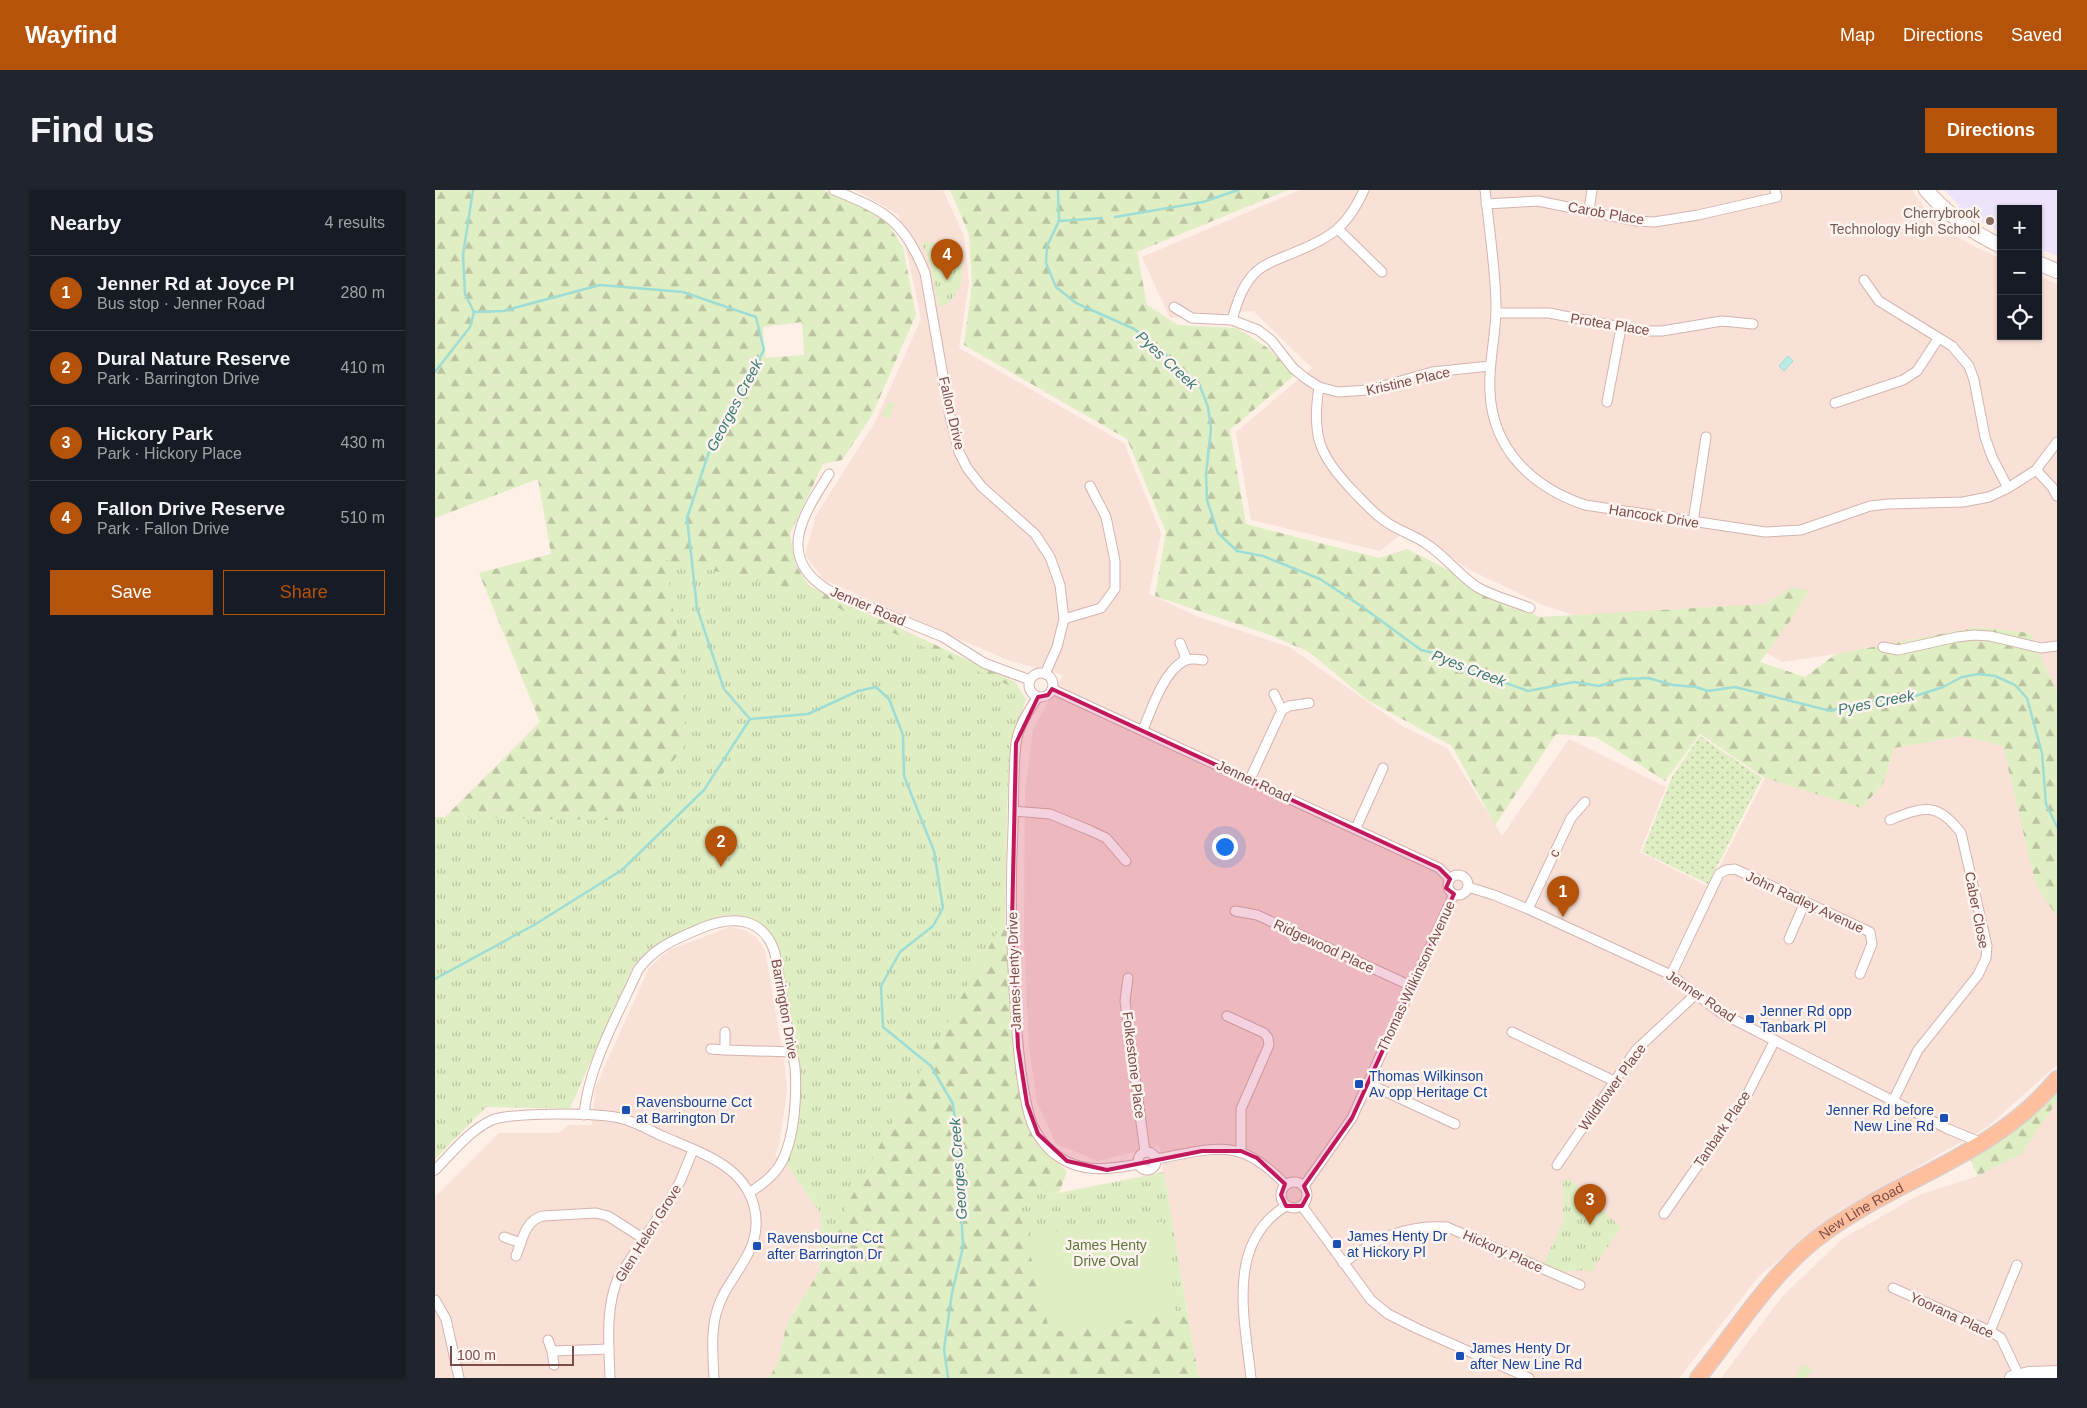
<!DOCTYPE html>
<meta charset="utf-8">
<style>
:root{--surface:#171b24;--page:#20242c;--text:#f1f3f6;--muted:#9ea1a6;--line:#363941;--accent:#b45309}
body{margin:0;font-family:Helvetica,sans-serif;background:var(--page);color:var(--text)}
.controls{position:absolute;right:15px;top:15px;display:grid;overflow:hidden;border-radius:0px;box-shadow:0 1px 4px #0004}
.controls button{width:45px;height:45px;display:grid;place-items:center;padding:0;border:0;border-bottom:1px solid var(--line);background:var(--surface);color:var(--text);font:25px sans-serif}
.scale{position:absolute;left:15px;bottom:12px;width:124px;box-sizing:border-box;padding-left:5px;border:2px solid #7b4c48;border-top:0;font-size:14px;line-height:18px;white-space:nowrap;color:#7b4c48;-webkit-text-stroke:4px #fff4ef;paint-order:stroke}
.you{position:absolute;left:789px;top:656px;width:18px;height:18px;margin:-12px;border:4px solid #fff;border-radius:50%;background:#1a73e8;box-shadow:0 0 0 8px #1a73e833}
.badge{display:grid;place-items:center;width:32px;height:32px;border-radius:50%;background:var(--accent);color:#fff;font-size:16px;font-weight:700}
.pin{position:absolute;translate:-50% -41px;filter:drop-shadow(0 1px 2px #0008)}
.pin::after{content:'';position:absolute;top:26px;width:18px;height:15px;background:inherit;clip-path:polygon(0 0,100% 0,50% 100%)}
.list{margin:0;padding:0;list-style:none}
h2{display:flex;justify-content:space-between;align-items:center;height:65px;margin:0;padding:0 20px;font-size:21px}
h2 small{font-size:16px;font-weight:400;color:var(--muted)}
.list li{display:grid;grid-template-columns:32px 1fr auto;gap:15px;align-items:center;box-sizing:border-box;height:75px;padding:0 20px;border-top:1px solid var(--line)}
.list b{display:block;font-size:19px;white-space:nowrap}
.list p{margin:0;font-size:16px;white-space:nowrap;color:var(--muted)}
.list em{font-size:16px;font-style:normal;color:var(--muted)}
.actions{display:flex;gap:10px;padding:15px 20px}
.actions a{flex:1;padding:11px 0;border:1px solid var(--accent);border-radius:0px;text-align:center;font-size:18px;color:var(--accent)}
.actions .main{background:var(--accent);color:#fff}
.icon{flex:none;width:28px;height:28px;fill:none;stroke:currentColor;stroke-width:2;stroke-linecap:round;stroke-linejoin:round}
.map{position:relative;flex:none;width:1622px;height:1188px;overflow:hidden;border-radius:0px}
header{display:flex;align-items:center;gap:30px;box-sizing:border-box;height:70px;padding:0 25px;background:var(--accent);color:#fff}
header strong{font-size:24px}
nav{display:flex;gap:28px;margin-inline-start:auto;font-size:18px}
.intro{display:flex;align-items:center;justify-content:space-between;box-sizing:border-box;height:120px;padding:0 30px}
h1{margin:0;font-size:35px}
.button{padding:12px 22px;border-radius:0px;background:var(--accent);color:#fff;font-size:18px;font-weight:700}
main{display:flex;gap:30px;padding:0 30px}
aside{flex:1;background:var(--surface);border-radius:0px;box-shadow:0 1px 4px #0004}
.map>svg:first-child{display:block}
.residential{fill:#f9e1d7}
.education{fill:#ece3fb}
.grass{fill:url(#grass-dots)}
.forest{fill:url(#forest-firs);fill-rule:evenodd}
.park{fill:url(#park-tufts)}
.pitch{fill:#e0eec3}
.water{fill:#b9eae4;stroke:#9eddd5}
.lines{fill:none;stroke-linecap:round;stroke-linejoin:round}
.stream{stroke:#9eddd5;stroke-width:2.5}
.street-casing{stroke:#d4b4ae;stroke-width:11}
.secondary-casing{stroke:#dab5ad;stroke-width:16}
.primary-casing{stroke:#dacdcc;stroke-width:18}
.street{stroke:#fff;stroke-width:9}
.secondary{stroke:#fff;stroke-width:14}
.primary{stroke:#ffbf9d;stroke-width:15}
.marked{fill:#c2185b;fill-opacity:0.2;stroke:#c2185b;stroke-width:4;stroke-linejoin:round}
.education-dot{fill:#8d6e63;stroke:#fff4ef;stroke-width:2}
.transit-dot{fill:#1a4fb4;stroke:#fff4ef;stroke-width:2}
.labels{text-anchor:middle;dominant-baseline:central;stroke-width:5;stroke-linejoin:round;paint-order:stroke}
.street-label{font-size:14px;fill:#7b4c48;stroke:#fff4ef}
.education-label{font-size:14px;fill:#785e54;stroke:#fff4ef;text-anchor:end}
.transit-label{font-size:14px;fill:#164399;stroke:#fff4ef;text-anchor:start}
.park-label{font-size:14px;fill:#5c763a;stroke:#fff4ef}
.water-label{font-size:15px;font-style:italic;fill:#377a72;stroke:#fff4ef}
</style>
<header>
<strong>Wayfind</strong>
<nav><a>Map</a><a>Directions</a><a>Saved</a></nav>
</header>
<div class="intro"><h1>Find us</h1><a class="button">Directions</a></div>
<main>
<aside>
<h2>Nearby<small>4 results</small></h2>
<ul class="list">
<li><span class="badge">1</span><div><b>Jenner Rd at Joyce Pl</b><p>Bus stop · Jenner Road</p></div><em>280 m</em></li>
<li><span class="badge">2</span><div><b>Dural Nature Reserve</b><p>Park · Barrington Drive</p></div><em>410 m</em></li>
<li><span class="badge">3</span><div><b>Hickory Park</b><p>Park · Hickory Place</p></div><em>430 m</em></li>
<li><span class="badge">4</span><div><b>Fallon Drive Reserve</b><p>Park · Fallon Drive</p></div><em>510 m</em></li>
</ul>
<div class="actions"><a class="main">Save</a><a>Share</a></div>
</aside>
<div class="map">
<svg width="1622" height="1188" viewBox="0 0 1622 1188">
<defs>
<pattern id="grass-dots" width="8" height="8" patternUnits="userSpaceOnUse" patternTransform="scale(1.25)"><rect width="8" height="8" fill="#e0eec3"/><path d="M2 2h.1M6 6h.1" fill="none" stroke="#bbc3a0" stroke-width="1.8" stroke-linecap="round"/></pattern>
<pattern id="forest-firs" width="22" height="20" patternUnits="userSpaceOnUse" patternTransform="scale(1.25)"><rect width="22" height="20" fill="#e0eec3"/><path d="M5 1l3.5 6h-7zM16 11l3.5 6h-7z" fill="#bbc3a0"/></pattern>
<pattern id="park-tufts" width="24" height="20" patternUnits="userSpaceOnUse" patternTransform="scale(1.25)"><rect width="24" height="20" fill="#e0eec3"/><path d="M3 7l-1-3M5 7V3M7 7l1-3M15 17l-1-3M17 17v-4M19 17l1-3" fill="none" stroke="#bbc3a0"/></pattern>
</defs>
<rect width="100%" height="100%" fill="#feefe7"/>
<g class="residential">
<polygon points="420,0 508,0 529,46 534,93 524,158 689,253 726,343 714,404 761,426 854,457 969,537 1013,559 1067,646 1134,549 1231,597 1205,662 1274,697 1330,588 1427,618 1449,592 1459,558 1527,546 1568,556 1622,723 1622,875 1551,938 1404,1021 1324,1086 1244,1188 760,1188 764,1187 724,956 663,971 621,954 602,912 594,859 589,748 590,602 598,539 628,485 575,471 389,390 370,365 381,325 440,232 486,129 464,25"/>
<polygon points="865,0 1477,0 1501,34 1535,54 1566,69 1566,146 1603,146 1603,86 1622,94 1622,502 1595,443 1542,437 1401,464 1347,472 1272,428 1186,441 1108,415 1033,379 974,338 945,361 816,330 801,242 877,178 818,121 735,128 707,67"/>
<polygon points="295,737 310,740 321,747 330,760 350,877 352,899 349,923 344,954 340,965 350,972 386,1024 385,1080 357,1124 343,1172 334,1188 0,1188 0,1007 64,943 123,943 134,935 157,935 160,898 214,778 234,760"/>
<polygon points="1622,911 1622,1188 1286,1188 1346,1108 1407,1049 1484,1005 1543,986 1587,964"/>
</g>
<polygon class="education" points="1509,0 1622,0 1622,66 1603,58 1603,19 1566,19 1566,41 1521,21 1524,15"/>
<polygon class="grass" points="1265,546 1327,588 1273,694 1207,662 1237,587"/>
<g class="forest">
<path d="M0,0H388L446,24L468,57L481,125L436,227L407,270L388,274L355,344L360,374L374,396L580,492L591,509L575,562L568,693L577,844L588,916L601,949L632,982L624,1003L600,1001L615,1142L752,1120L764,1188H334L343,1172L352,1133L385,1080L386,1024L350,972L364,879L343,760C318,698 266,733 224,751L214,758L197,778L135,918L51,917L0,969V627H10L105,532L44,383L116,364L103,289L0,328ZM367,132L369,165L330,168L328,137Z"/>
<polygon points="515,0 853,0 702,62 712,115 743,135 802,138 834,159 860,185 795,240 811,334 944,368 972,359 1105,427 1330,414 1358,397 1374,401 1355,431 1325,472 1370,487 1401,464 1542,437 1595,443 1622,502 1622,726 1601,696 1568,556 1527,546 1459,558 1449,592 1427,618 1330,588 1265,544 1230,591 1161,547 1121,544 1060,635 1017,556 932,510 874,462 835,445 720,406 731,342 692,249 529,155 537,94 534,44"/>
<polygon points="1622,900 1622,911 1587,964 1543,986 1535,969"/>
</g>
<g class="park">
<path d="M491,52L518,54C534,73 529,109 504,117L495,73L487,54Z"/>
<path d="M231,370L364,400L584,500L589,507L573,562L570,728L385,1064L386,1024L350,972L364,879L343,760C332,733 309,719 280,727C245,742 220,747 197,778L135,918L51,917L0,969V627L178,630L214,601L253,552L245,470Z"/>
<polygon points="729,982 752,1120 615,1142 593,1055 593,1040 585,1029 587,1018 600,1001 624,1003"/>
<polygon points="1133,988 1186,1037 1156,1082 1150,1080 1127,1082 1108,1075 1128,1032 1128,991"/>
</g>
<g class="pitch">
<polygon points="453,212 460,214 454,229 447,226"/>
<path d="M727,1032L741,1123L615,1142L593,1055C606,1035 700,1034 727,1032Z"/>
<polygon points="1369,1174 1377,1180 1371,1188 1359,1188"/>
</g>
<polygon class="water" points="1353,166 1358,171 1349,181 1344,176"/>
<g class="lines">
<g class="stream">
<polyline points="38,0 28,65 30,104 39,122 68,121 165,95 248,102 321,127 329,160 278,250 252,328 262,418 289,499 315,529 373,524 423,501 441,497 454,509 468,545 469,586 499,661 508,718 498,736 465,762 446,796 448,837 496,876 518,914 523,956 528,1057 517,1103 509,1159 513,1188"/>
<polyline points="623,0 624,31 612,56 611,73 621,97 641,113 699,139 716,151 765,196 773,217 776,239 771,284 772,310 783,343 802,361 828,366 885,389 926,416 986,460 999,463 1027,477 1093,501 1139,492 1164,496 1188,489 1213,488 1238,495 1261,497 1273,501 1300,497 1396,521 1414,514 1477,507 1508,497 1527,487 1543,484 1560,486 1580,495 1592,508 1607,563 1611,614 1622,637"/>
<polyline points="680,27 768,12 803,0"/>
<polyline points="624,31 667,28"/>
<polyline points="0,182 35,137 39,122"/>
<polyline points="0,789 99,735 187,680 269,600 315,529"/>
</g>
<g class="street-casing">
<g id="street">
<path d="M399,0C450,21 469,30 490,83L515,226L524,262L532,278L547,297L600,344L615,367L625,395L629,429L622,457L610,484"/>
<path d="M1050,0C1054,37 1060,76 1061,113C1062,143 1053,171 1055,201C1057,259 1097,297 1150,315L1330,342L1366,340L1435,316L1453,314L1528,312L1554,307L1573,298L1601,280L1622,252"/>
<polyline points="1051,14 1103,11 1202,31 1219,32 1263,25 1342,7 1340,0"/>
<polyline points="1154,20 1157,0"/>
<polyline points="904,40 947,82"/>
<polyline points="1429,90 1444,111 1517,156 1534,176 1539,190 1550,247 1557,267 1573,298"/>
<polyline points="739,117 757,128 797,130 823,140 836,150 858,178 870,188 884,197 903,202 934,200 997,182 1055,176"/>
<polyline points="1061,123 1114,123 1206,141 1227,141 1287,131 1318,134"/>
<path d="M797,130C802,112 808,93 823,80C833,72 846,68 858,63C895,48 912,38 929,0"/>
<path d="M884,197C876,247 885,267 919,302C929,312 938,323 950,331C963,341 980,345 993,355C1011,367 1024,385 1042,397C1057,406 1078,411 1095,418"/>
<polyline points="1172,212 1186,138"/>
<polyline points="1400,213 1468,190 1482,181 1503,149"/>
<polyline points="1601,280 1617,297 1622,306"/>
<path d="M394,284C368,325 340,367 393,400L508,447L549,473L595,490"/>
<polyline points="1258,332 1271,247"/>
<polyline points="629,429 666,418 680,399 680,371 671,327 655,296"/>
<polyline points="745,453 750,465 749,471"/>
<polyline points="1448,457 1463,460 1522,447 1539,445 1555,446 1606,458 1622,456"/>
<circle cx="606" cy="495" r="12"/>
<polyline points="617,499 1004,678 1015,689"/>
<polyline points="839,504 847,520"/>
<path d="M603,507C593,521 583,537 581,554C578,582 579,610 578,638C575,701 576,764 581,827C583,860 586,896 595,928C598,938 605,949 612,957C640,985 670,980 704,974"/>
<path d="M708,540C716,520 729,481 749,471C755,468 762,469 768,470"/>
<polyline points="815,589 847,520 854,516 874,513"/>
<polyline points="579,621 615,624 654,640 671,648 691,671"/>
<path d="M1455,630C1489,616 1503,612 1526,643L1552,756L1551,768L1543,785L1483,860L1458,911"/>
<polyline points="921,638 948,578"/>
<circle cx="1023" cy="695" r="10"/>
<polyline points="1033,697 1059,705 1093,719 1236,785 1286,823 1513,939 1547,953"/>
<polyline points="1093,719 1136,628 1150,612"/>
<polyline points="800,721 822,725 976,796"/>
<polyline points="1354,749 1370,712"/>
<polyline points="1236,785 1284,684 1291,680 1300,679 1435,742 1437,754 1425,784"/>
<polyline points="693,788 690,811 710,962"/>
<polyline points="792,826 829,843 833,848 834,855 806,919 806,961"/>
<polyline points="290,842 290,860 357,862"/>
<polyline points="1077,842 1179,891"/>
<polyline points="276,859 290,860"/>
<polyline points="932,893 1020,934"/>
<path d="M149,925C153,876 183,825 203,780C220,756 243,748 269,737C297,726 327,727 339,760C343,774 344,791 347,805C351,829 355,853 360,877C362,905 360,948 346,973C339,986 326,995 314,1003"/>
<circle cx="712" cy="971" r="9"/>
<path d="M721,969C782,958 804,946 851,995"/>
<polyline points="1122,975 1201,860 1261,804"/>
<path d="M0,980C17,963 35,940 57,930C79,922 161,923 185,928C199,931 214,940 227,946C262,961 308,974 319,1016C331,1063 291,1084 281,1124C276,1143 278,1168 279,1188"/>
<circle cx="859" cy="1005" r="13"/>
<polyline points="869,996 917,928 1019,704"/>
<polyline points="867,1016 936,1110 953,1124 983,1139 1094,1188"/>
<polyline points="1229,1024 1312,905 1340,850"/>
<polyline points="69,1047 86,1053"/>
<path d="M81,1066C87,1051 90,1030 108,1026L161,1023L173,1026L209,1049"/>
<path d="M908,1073C941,1049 970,1034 1012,1037L1145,1095"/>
<polyline points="1458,1098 1555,1141 1566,1148 1584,1186"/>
<polyline points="0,1110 11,1129 24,1188"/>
<polyline points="1555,1141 1582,1075"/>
<polyline points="113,1150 117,1161 119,1175"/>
<polyline points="117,1161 174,1159"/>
<path d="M175,1188C174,1155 170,1119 183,1088L232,1014L245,992L258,960"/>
<path d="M816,1188C810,1130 790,1053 851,1016"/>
</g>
</g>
<g class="secondary-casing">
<g id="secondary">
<path d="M1491,0C1513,25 1536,42 1566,56"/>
<polyline points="1603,73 1622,81"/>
<polyline points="1577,1188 1594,1184 1622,1183"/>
</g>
</g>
<g class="primary-casing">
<g id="primary">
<path id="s1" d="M1263,1188C1304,1137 1338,1079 1392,1041C1467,987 1562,963 1622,889"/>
</g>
</g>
<use href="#street" class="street"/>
<use href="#secondary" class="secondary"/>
<use href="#primary" class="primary"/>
</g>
<path class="marked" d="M617,499L1004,678L1015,689L1011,698L1019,704L917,928L869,996L873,1005L867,1016H851L846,1005L850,994L822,968L806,961H767L672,980L632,971L603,944L592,914L583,857L577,732L581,553L603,507L613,505Z"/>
<circle class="education-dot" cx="1555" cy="31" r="5"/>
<g class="transit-dot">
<rect x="1310" y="824" width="10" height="10" rx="2.5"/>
<rect x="919" y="889" width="10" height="10" rx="2.5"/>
<rect x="186" y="915" width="10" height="10" rx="2.5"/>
<rect x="1504" y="923" width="10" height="10" rx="2.5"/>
<rect x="897" y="1049" width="10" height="10" rx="2.5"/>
<rect x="317" y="1051" width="10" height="10" rx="2.5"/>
<rect x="1020" y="1161" width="10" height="10" rx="2.5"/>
</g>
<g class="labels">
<g class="street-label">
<text transform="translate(1171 23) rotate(10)">Carob Place</text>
<text transform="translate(1175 134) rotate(9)">Protea Place</text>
<text transform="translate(973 191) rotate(-13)">Kristine Place</text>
<text transform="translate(517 223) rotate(77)">Fallon Drive</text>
<text transform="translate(1219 326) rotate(9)">Hancock Drive</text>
<text transform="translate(433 416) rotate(23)">Jenner Road</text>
<text transform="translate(819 591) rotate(25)">Jenner Road</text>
<text transform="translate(1119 663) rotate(-65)">c</text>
<text transform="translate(1370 712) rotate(25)">John Radley Avenue</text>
<text transform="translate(1542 720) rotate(79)">Caber Close</text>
<text transform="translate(889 756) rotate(25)">Ridgewood Place</text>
<text transform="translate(579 781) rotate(-92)">James Henty Drive</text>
<text transform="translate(981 786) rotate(-65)">Thomas Wilkinson Avenue</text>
<text transform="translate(1266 806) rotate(34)">Jenner Road</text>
<text transform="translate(350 819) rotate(80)">Barrington Drive</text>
<text transform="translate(699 875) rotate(83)">Folkestone Place</text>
<text transform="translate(1177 897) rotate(-54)">Wildflower Place</text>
<text transform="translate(1287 939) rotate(-56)">Tanbark Place</text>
<text stroke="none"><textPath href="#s1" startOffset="236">New Line Road</textPath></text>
<text transform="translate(213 1043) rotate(-58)">Glen Helen Grove</text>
<text transform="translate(1068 1061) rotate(24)">Hickory Place</text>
<text transform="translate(1517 1125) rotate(25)">Yoorana Place</text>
</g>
<g class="education-label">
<text x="1545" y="23">Cherrybrook<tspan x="1545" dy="16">Technology High School</tspan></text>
</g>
<g class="transit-label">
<text x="1325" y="821">Jenner Rd opp<tspan x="1325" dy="16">Tanbark Pl</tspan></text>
<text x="934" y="886">Thomas Wilkinson<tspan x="934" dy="16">Av opp Heritage Ct</tspan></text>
<text x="201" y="912">Ravensbourne Cct<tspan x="201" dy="16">at Barrington Dr</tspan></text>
<text x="1499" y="920" text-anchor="end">Jenner Rd before<tspan x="1499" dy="16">New Line Rd</tspan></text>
<text x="912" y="1046">James Henty Dr<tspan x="912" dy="16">at Hickory Pl</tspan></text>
<text x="332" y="1048">Ravensbourne Cct<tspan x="332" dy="16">after Barrington Dr</tspan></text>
<text x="1035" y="1158">James Henty Dr<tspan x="1035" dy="16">after New Line Rd</tspan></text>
</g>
<g class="park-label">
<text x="671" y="1055">James Henty<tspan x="671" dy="16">Drive Oval</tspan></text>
</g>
<g class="water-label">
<text transform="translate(732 170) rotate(43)">Pyes Creek</text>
<text transform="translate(299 215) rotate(-62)">Georges Creek</text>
<text transform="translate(1034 478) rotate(21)">Pyes Creek</text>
<text transform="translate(1441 512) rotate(-11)">Pyes Creek</text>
<text transform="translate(523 979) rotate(-94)">Georges Creek</text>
</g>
</g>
</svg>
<div class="controls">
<button>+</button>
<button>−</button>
<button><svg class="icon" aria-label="locate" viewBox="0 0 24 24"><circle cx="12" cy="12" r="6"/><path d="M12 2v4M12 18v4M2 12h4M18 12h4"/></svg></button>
</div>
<div class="scale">100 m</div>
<div class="you"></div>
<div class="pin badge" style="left:1128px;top:727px">1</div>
<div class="pin badge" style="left:286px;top:677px">2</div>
<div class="pin badge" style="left:1155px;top:1035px">3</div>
<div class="pin badge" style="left:512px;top:90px">4</div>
</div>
</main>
